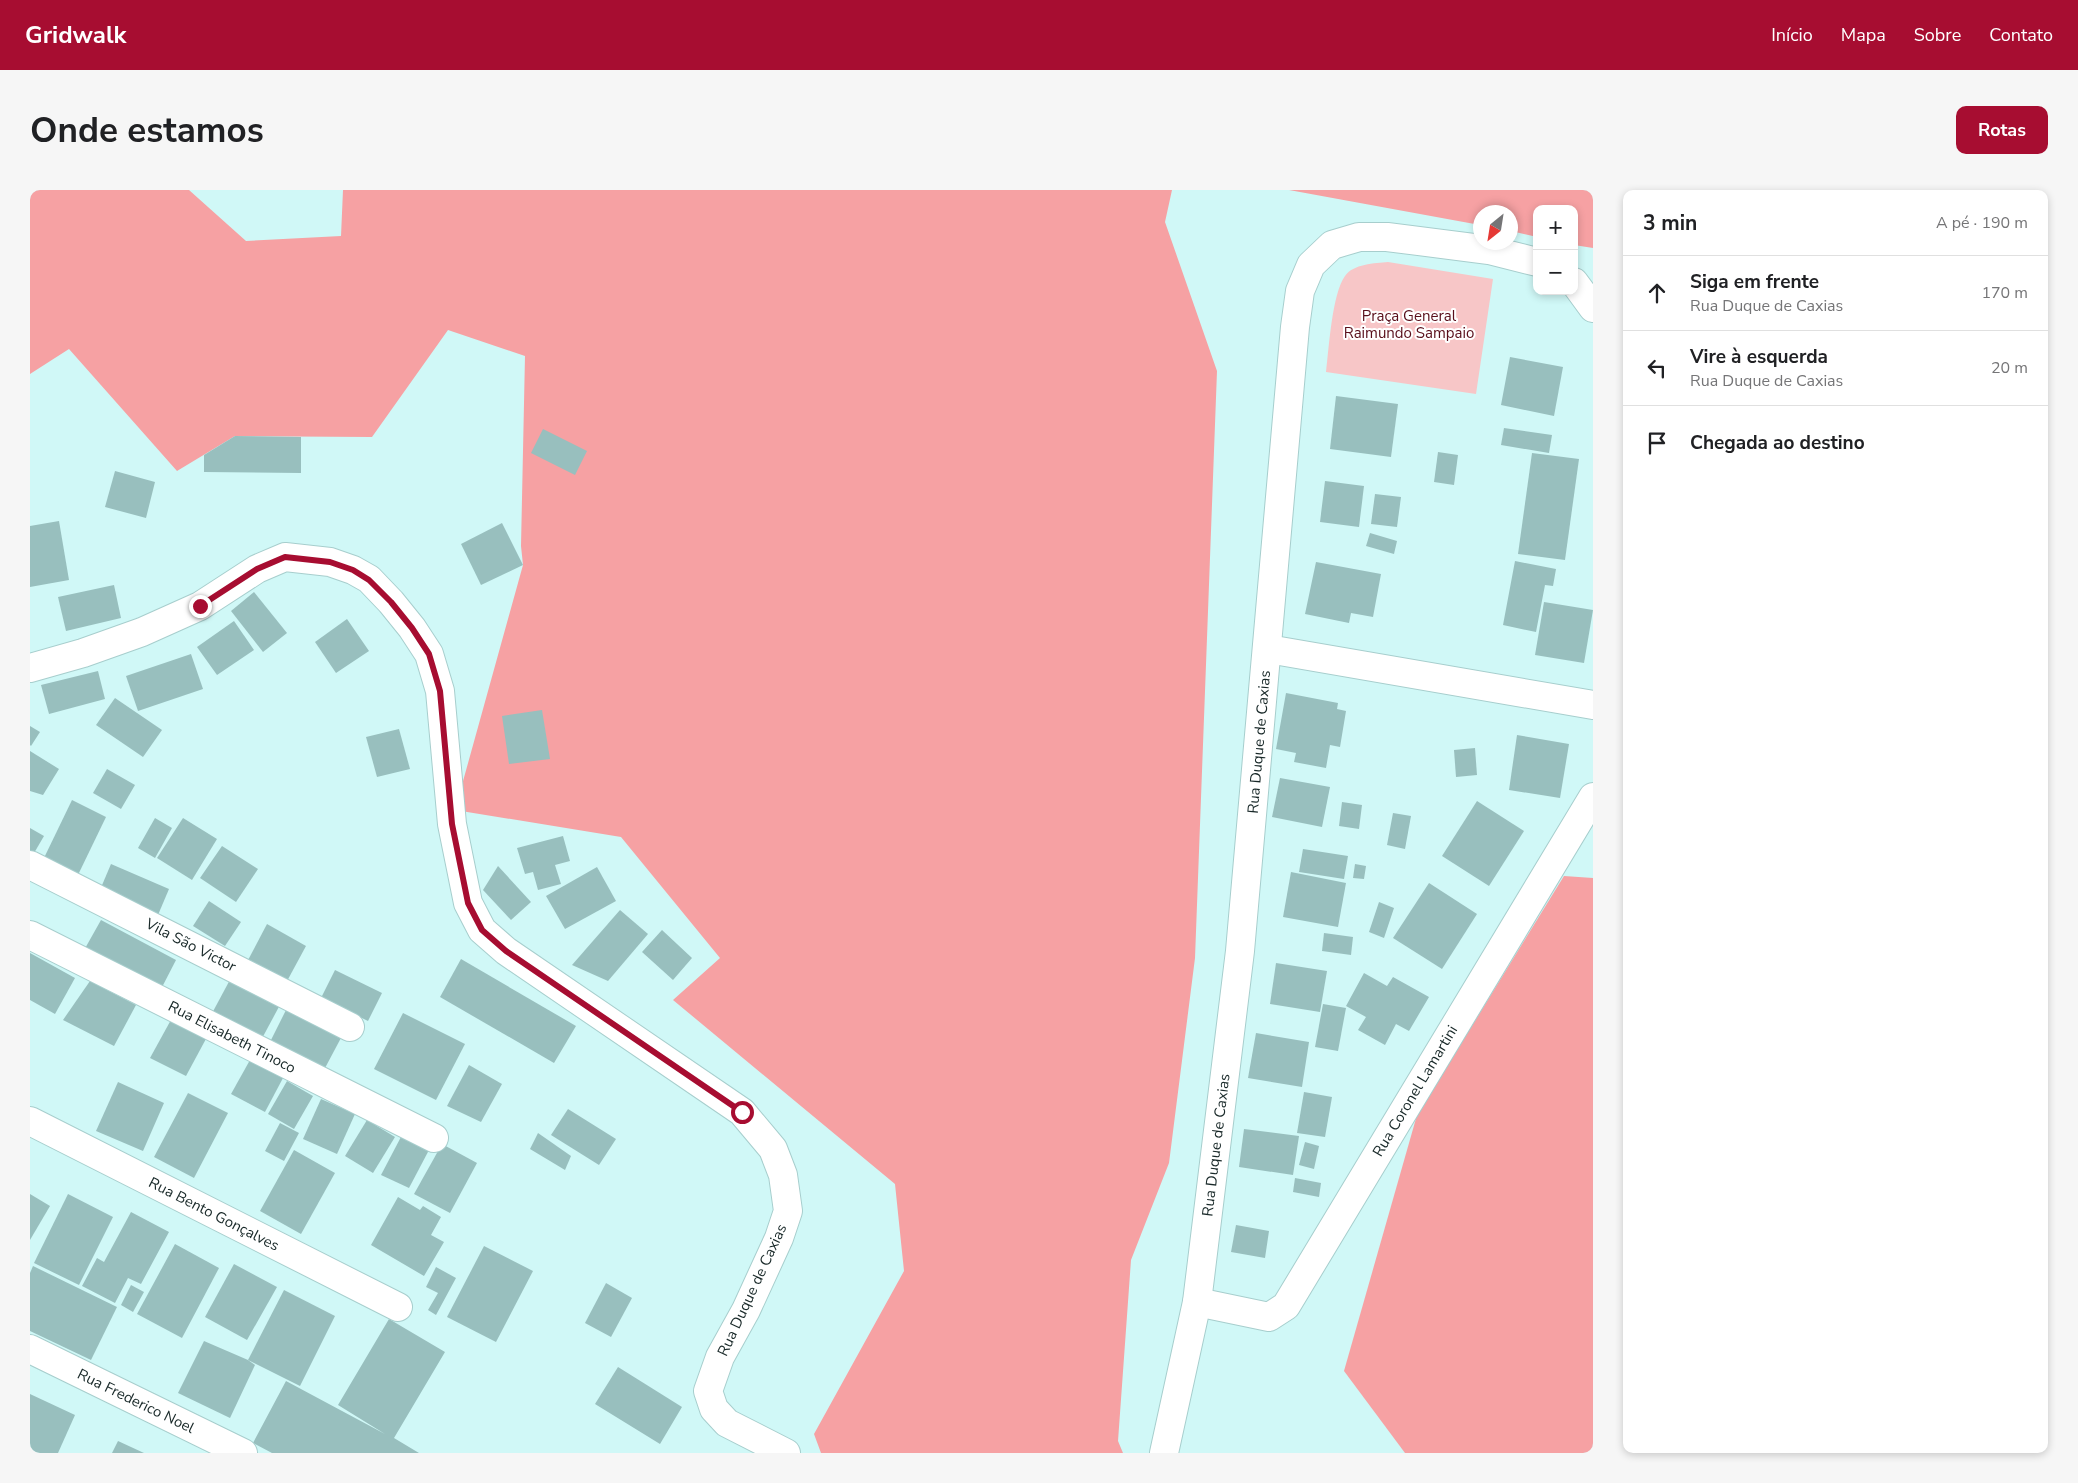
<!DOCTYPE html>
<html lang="pt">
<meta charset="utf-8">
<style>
:root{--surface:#fff;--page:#f6f6f6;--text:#202124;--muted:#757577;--line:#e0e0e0;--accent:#a70d31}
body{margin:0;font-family:"Nunito Sans",sans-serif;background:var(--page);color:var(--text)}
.controls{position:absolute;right:15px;top:15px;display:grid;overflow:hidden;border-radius:10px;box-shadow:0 2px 8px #0003}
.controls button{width:45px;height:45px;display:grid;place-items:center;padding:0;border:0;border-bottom:1px solid var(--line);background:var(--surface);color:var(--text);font:25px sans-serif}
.compass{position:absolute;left:1443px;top:15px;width:45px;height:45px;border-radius:50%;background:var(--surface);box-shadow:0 2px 8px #0003;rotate:210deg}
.stop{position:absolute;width:15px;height:15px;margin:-11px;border:4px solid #a70d31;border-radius:50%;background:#fff}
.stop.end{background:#a70d31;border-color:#fff;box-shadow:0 1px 5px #0008}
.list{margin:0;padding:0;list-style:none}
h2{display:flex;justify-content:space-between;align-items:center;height:65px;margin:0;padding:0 20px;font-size:21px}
h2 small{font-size:16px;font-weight:400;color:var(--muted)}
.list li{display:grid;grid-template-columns:32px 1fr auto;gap:15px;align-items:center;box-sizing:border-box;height:75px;padding:0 20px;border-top:1px solid var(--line)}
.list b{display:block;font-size:19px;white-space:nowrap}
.list p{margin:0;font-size:16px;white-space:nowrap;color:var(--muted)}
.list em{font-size:16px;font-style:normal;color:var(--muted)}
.icon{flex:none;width:28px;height:28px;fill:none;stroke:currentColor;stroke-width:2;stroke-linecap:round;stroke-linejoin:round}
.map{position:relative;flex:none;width:1563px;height:1263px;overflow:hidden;border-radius:10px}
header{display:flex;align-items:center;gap:30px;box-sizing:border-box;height:70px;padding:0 25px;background:var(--accent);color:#fff}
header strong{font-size:24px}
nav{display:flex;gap:28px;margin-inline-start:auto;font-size:18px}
.intro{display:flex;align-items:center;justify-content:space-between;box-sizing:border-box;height:120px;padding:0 30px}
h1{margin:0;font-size:35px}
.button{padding:12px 22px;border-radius:10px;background:var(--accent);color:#fff;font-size:18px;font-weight:700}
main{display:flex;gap:30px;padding:0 30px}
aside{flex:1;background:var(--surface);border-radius:10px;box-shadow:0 2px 8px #0003}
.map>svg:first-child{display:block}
.green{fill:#f7c6c7}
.forest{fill:#f6a1a3}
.building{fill:#98bfbe}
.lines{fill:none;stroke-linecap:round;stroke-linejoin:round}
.minor-casing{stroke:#a7cecd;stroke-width:30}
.minor{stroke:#fff;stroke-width:28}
.route{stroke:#a70d31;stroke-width:6}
.labels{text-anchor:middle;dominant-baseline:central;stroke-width:4;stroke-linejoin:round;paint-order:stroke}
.park-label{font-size:15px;fill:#590f1b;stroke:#fff}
.street-label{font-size:15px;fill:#182828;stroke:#fff}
</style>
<header>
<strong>Gridwalk</strong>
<nav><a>Início</a><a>Mapa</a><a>Sobre</a><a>Contato</a></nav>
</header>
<div class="intro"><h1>Onde estamos</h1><a class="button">Rotas</a></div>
<main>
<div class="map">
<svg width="1563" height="1263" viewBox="0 0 1563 1263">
<rect width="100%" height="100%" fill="#d0f8f7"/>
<path class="green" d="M1358,72L1463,89L1446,204L1296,182C1299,158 1302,104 1315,86C1323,74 1345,73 1358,72Z"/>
<g class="forest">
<polygon points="0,0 159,0 216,51 311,46 313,0 1142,0 1135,32 1187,181 1165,768 1139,973 1101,1070 1088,1251 1093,1263 791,1263 784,1244 874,1081 865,994 643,810 690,768 591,647 425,620 493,375 491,356 495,166 418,140 342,247 205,246 147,281 39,159 0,184"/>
<polygon points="1259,0 1563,0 1563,58 1544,55 1544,19 1507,19 1507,47 1481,41 1480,22 1450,22 1450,35"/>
<polygon points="1534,686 1563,688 1563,1263 1375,1263 1314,1181 1387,925"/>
</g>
<g class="building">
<polygon points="1480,167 1533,177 1524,226 1471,215"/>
<polygon points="1306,206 1368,214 1361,267 1300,259"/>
<polygon points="1474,238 1522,245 1519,263 1471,255"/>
<polygon points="513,239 557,261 545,285 501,263"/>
<polygon points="205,246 271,247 271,283 174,282 174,265"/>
<polygon points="1408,262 1428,265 1424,295 1404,292"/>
<polygon points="1502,263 1549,269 1535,370 1488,364"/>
<polygon points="85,281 125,292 116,328 75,317"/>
<polygon points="1295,291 1334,296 1329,337 1290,332"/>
<polygon points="1345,304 1371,307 1367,337 1341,334"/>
<polygon points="29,331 39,390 0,397 0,336"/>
<polygon points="472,333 493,375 451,395 431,354"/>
<polygon points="1340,343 1367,351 1364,364 1336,356"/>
<polygon points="1485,371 1526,379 1523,396 1515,395 1506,442 1473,435"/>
<polygon points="1286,372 1351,384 1343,427 1321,423 1319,433 1275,424"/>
<polygon points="84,395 91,428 36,441 28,407"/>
<polygon points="224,402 257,443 233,462 201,421"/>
<polygon points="1514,412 1563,420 1554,473 1505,465"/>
<polygon points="317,429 339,461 306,483 285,452"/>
<polygon points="204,431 224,460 187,485 167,457"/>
<polygon points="161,464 173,499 108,521 96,486"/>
<polygon points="68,481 75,509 19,524 11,495"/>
<polygon points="1256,503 1308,513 1307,519 1316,521 1310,557 1300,555 1296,578 1264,572 1266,563 1246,559"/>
<polygon points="85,508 132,540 113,567 66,535"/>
<polygon points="512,520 520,569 479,574 472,526"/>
<polygon points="0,536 10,542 1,556 0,555"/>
<polygon points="369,539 380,579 347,587 336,547"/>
<polygon points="1487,545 1539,554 1530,608 1479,600"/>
<polygon points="1445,558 1447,585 1426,587 1424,560"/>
<polygon points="0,561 29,579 13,605 0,601"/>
<polygon points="77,579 105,595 91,619 63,603"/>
<polygon points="1250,588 1300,597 1292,637 1242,627"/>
<polygon points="42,610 76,627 47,687 13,670"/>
<polygon points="1447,611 1494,641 1459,696 1412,666"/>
<polygon points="1312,612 1332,615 1329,639 1309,636"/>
<polygon points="1363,623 1381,626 1375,659 1357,655"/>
<polygon points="125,628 142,638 125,668 108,658"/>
<polygon points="153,628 187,649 162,690 127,668"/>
<polygon points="0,638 14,646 0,670"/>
<polygon points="533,646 540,671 525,675 531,694 508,700 503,682 495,684 487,658"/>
<polygon points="192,656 228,679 206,712 170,688"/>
<polygon points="1273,659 1318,666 1314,689 1269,682"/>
<polygon points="81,674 139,699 125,732 67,707"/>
<polygon points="1325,674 1336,676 1334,689 1323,688"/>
<polygon points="468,676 501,712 481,730 453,700"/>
<polygon points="567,677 586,711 535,739 516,706"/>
<polygon points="1261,682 1316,693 1308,737 1253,727"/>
<polygon points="1399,693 1447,724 1412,779 1363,748"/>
<polygon points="179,711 211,732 195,756 163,736"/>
<polygon points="1349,712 1364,718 1354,748 1339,742"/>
<polygon points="590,720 618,744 578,791 542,775"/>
<polygon points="71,730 146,770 129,803 53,762"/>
<polygon points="237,734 276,756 256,793 217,772"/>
<polygon points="632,740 662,768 643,790 612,762"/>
<polygon points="1294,743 1323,747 1321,765 1292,761"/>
<polygon points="0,763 45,788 25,824 0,810"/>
<polygon points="431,769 546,836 524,873 410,807"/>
<polygon points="1246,773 1297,781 1290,822 1240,814"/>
<polygon points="305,780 352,803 338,831 291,808"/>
<polygon points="1334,783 1357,796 1363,787 1399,807 1379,841 1366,834 1355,855 1328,840 1336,827 1316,816"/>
<polygon points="202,786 251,813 229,854 180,827"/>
<polygon points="60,791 106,815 84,856 33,830"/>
<polygon points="1293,814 1316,818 1308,861 1285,857"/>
<polygon points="257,818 312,846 295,878 241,850"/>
<polygon points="373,823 435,854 406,910 344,879"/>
<polygon points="142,828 177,847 156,886 120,868"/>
<polygon points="1226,843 1279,852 1272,897 1218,888"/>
<polygon points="220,870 253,888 235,922 201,904"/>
<polygon points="439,875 472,894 451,932 417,916"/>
<polygon points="257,891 283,906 264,939 238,924"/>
<polygon points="88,892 134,913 113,961 66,941"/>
<polygon points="1274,902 1302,907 1295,947 1267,943"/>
<polygon points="158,903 198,923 164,988 124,967"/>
<polygon points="291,909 325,924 307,964 273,949"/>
<polygon points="538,919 586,949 569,975 521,945"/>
<polygon points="337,930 365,947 343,983 315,966"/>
<polygon points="250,933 269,943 254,971 235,961"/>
<polygon points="1214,939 1269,946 1263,985 1209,977"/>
<polygon points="508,943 541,966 535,980 500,959"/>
<polygon points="372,945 399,960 379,998 351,985"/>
<polygon points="1275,952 1289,956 1284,979 1269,975"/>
<polygon points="412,954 447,973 420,1023 384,1004"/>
<polygon points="264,960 305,983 271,1044 230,1021"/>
<polygon points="1265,988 1291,993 1289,1007 1263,1002"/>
<polygon points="0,1004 20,1016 0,1050"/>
<polygon points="38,1004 83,1027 49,1095 4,1073"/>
<polygon points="368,1007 390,1020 393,1016 411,1027 401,1045 414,1052 394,1086 341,1055"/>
<polygon points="101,1022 139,1042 111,1094 98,1088 85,1113 52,1096 67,1068 74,1072"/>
<polygon points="1206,1035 1239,1041 1235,1068 1201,1062"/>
<polygon points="145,1054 189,1078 152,1148 107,1124"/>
<polygon points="454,1056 503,1081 466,1152 417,1127"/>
<polygon points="204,1074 247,1097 217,1150 175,1127"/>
<polygon points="3,1076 87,1117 61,1170 0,1141 0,1083"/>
<polygon points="406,1077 426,1088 406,1125 398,1120 408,1103 396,1097"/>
<polygon points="576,1093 602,1108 581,1147 555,1133"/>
<polygon points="101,1095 114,1102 103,1122 91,1115"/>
<polygon points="254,1100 305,1126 270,1196 218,1170"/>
<polygon points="359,1129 415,1162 364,1248 389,1263 242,1263 223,1253 256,1191 355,1244 308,1215"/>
<polygon points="174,1151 218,1170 225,1175 200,1228 148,1203"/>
<polygon points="588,1177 652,1217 630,1254 565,1214"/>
<polygon points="0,1204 45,1225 28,1263 4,1263 0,1261"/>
<polygon points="88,1251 114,1263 82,1263"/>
</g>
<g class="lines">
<g class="minor-casing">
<g id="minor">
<polyline points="1544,92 1563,118"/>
<polyline points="1238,459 1563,515"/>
<polyline points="0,478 53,463 112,442 170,416 227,379 255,367 300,372 323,380 339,389 361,412 382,438 399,464 410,501 422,634 438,713 452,740 476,761 712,922 743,959 753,985 758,1021 749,1048 716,1120 690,1167 678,1201 684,1219 697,1233 756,1263"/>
<polyline points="0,675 320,837"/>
<polyline points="0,745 404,948"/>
<polyline points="0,931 368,1117"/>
<polyline points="1167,1112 1239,1127 1256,1116 1563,607"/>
<polyline points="0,1159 213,1263"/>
<polyline points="1134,1263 1167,1112 1210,761 1265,137 1270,101 1281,75 1302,55 1329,47 1357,47 1459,60 1507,72"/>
</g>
</g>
<use href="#minor" class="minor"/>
</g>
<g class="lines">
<polyline class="route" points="170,416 227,379 255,367 300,372 323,380 339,390 361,412 382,438 399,464 410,501 422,634 438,713 452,740 476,761 712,922"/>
</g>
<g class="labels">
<g class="park-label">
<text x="1379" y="126">Praça General<tspan x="1379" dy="17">Raimundo Sampaio</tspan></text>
</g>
<g class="street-label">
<text transform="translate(1229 552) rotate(-85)">Rua Duque de Caxias</text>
<text transform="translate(161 755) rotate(27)">Vila São Victor</text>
<text transform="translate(202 847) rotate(27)">Rua Elisabeth Tinoco</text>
<text transform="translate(1385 901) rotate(-59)">Rua Coronel Lamartini</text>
<text transform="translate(1186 955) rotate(-83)">Rua Duque de Caxias</text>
<text transform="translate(184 1024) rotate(27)">Rua Bento Gonçalves</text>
<text transform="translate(722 1100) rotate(-65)">Rua Duque de Caxias</text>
<text transform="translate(106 1211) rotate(26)">Rua Frederico Noel</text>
</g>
</g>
</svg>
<div class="controls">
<button>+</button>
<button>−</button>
</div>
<svg class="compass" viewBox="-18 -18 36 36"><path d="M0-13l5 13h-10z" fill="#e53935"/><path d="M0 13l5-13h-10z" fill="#757577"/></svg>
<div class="stop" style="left:712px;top:922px"></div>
<div class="stop end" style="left:170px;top:416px"></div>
</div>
<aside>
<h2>3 min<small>A pé · 190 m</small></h2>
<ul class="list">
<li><svg class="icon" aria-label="ahead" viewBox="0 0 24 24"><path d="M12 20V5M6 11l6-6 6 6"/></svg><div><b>Siga em frente</b><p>Rua Duque de Caxias</p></div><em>170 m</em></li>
<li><svg class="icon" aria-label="left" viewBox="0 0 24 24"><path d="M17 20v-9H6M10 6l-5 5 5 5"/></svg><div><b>Vire à esquerda</b><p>Rua Duque de Caxias</p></div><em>20 m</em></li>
<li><svg class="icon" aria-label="arrive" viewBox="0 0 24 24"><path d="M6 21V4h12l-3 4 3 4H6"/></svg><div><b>Chegada ao destino</b></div></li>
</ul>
</aside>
</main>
